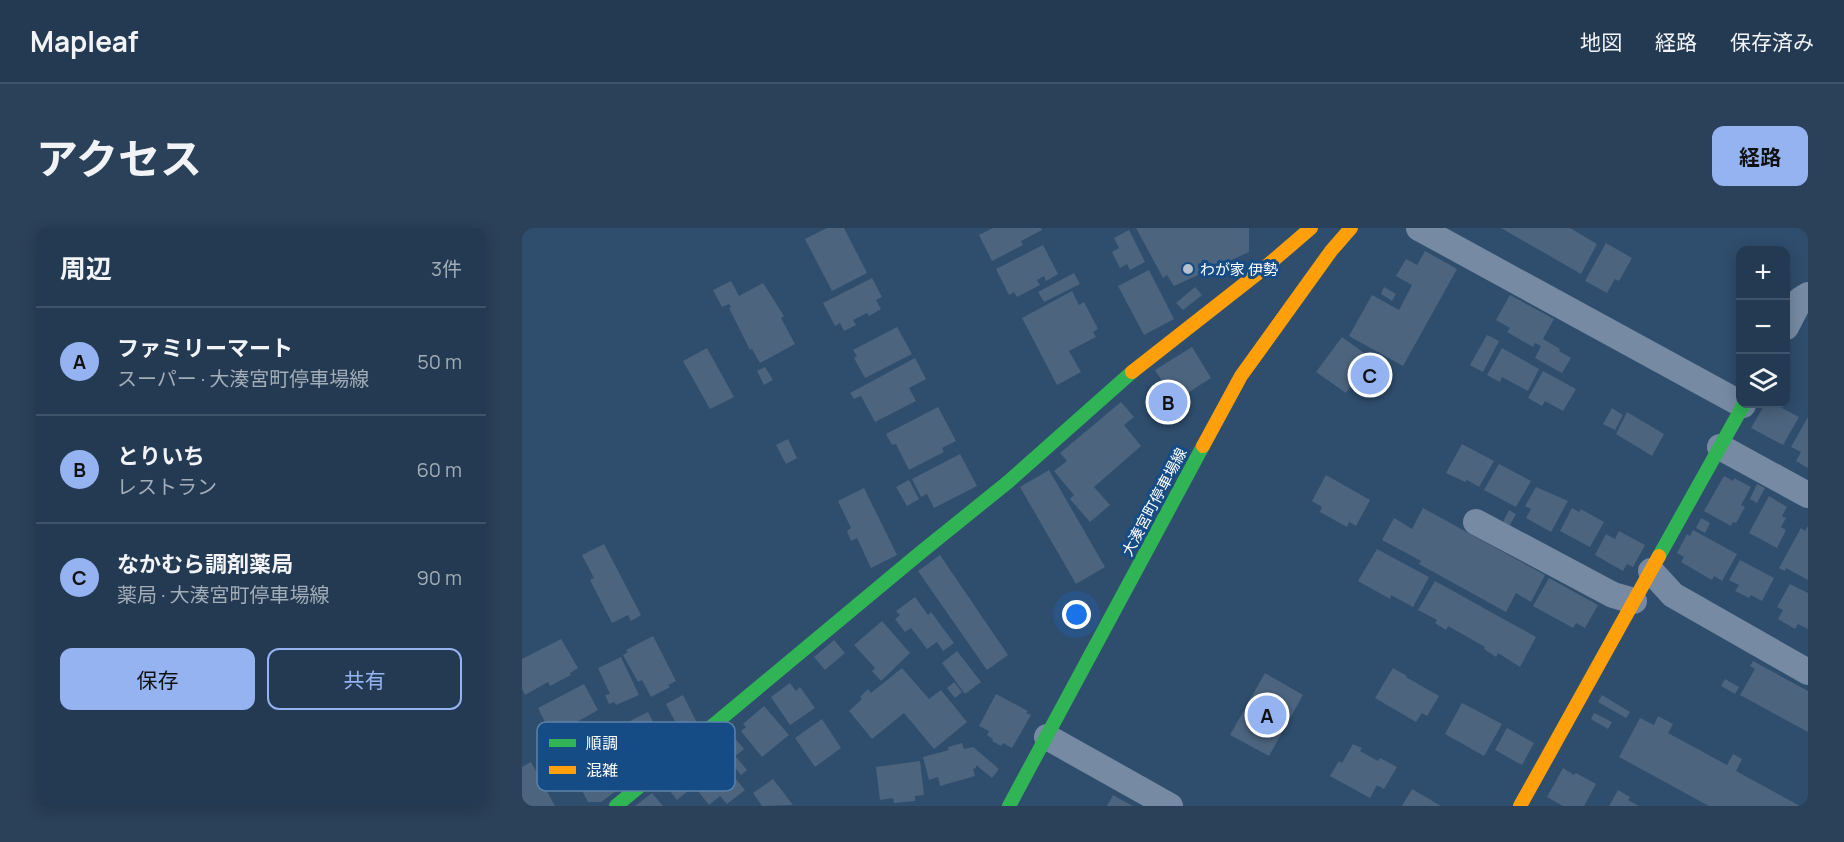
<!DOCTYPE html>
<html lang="ja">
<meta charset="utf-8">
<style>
:root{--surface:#233a52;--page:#2b4159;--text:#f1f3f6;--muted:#a3adb8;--line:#405469;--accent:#95b2f1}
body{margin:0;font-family:Manrope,"Noto Sans JP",sans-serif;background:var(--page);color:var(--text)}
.controls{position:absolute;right:18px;top:18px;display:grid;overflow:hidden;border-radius:12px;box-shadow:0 3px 15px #0003}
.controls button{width:54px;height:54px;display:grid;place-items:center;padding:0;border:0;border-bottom:2px solid var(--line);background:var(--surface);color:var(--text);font:30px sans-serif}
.you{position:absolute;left:555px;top:387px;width:21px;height:21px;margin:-15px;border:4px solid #fff;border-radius:50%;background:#1a73e8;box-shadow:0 0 0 9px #1a73e833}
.badge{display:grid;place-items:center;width:39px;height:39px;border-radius:50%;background:var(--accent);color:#111;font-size:20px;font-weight:700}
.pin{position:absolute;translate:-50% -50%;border:3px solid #fff;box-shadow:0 2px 6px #0006}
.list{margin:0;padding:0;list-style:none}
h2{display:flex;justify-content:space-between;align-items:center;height:78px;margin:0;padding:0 24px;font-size:26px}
h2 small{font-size:20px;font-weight:400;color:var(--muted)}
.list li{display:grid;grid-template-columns:39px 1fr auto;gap:18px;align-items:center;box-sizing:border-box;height:108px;padding:0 24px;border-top:2px solid var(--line)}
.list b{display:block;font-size:22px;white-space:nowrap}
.list p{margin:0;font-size:20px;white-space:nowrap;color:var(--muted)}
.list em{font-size:20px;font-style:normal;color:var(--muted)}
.actions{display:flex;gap:12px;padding:18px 24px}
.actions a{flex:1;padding:14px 0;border:2px solid var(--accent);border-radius:12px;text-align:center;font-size:21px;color:var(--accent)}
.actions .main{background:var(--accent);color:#111}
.icon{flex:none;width:33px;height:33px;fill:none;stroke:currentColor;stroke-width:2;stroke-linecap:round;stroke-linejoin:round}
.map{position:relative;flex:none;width:1286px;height:578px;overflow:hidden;border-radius:12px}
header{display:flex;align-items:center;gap:36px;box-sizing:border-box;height:84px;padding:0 30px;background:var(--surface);border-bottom:2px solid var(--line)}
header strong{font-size:28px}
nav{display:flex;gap:33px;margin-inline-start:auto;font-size:21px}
.intro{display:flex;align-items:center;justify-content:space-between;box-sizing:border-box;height:144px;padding:0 36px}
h1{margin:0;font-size:42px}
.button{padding:15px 27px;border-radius:12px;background:var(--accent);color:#111;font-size:21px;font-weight:700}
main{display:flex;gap:36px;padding:0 36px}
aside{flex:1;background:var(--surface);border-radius:12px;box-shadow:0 3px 15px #0003}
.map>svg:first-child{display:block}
.building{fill:#4c647e}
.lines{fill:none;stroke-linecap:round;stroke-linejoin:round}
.street{stroke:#768ba3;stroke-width:26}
.fast{stroke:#30b455;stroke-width:14}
.slow{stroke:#ff9f0a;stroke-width:14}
.poi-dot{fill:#b6c1cc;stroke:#164c86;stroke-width:2}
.labels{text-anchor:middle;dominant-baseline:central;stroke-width:6;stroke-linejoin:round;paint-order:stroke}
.poi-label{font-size:15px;fill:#fff;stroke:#164c86;text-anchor:start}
.street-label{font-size:15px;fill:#fff;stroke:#164c86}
.key{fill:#164c86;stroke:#5c82aa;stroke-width:1.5}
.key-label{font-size:16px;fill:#fff}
</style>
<header>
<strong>Mapleaf</strong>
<nav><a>地図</a><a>経路</a><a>保存済み</a></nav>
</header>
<div class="intro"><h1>アクセス</h1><a class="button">経路</a></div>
<main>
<aside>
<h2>周辺<small>3件</small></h2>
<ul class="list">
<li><span class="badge">A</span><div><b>ファミリーマート</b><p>スーパー · 大湊宮町停車場線</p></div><em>50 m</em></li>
<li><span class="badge">B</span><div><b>とりいち</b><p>レストラン</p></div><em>60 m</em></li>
<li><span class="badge">C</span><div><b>なかむら調剤薬局</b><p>薬局 · 大湊宮町停車場線</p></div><em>90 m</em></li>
</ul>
<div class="actions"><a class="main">保存</a><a>共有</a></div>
</aside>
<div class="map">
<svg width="1286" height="578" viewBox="0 0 1286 578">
<rect width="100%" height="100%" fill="#2f4d6d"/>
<g class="building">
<polygon points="305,0 322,0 345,45 310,63 283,11"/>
<polygon points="471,0 519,0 520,2 499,13 501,17 470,33 457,7"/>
<polygon points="614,0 727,0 727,24 652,58 645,47 641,50"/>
<polygon points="979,0 1048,0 1075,16 1059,46"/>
<polygon points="607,2 623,34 608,42 605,36 598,40 590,24 597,20 592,10"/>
<polygon points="1084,15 1110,30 1097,53 1093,51 1085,65 1063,53"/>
<polygon points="521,17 536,46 524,53 522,48 515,52 518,57 495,69 492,64 487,67 474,41"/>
<polygon points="903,23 935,41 881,138 827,108 850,67 877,82 890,57 874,48 884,31 895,37"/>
<polygon points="627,42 652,91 622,107 596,58"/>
<polygon points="552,45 558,56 522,74 516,64"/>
<polygon points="350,50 360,69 354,72 359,81 347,88 345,85 331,92 334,97 322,103 318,95 313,98 301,75"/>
<polygon points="209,53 217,68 241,55 262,88 259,90 273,116 238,135 230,121 228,122 207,80 209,79 207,76 200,79 191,62"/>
<polygon points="673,59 680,67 661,82 654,75"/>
<polygon points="862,59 874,66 870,73 859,66"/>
<polygon points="550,63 557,77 562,74 576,101 571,104 574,109 547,123 559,144 535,157 500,90"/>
<polygon points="988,67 1032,91 1021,111 1038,121 1037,123 1049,130 1040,145 1013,130 1019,118 1013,115 1011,119 985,104 988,100 974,92"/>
<polygon points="375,99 390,126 343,150 332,130 335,128 331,122"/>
<polygon points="965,107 977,113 961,144 948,137"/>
<polygon points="820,109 849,130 824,165 794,144"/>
<polygon points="670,119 689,150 659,169 658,174 654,175 633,142"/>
<polygon points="185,120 212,169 188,181 161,133"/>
<polygon points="980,120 1017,141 1006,163 980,149 978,154 965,147"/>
<polygon points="393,130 404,151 387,160 394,173 353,194 339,168 332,171 328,165"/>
<polygon points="243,139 251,152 242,157 235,143"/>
<polygon points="1021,143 1054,161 1041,183 1023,173 1020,178 1006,170"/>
<polygon points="599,174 612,189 602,197 619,218 572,259 588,277 568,294 548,271 552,267 532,243 545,233 538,225"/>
<polygon points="1243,176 1252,176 1277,189 1261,217 1229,200"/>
<polygon points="416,179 434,213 420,220 422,224 387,242 374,216 370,217 364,206"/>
<polygon points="1090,180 1101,187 1093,202 1081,196"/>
<polygon points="1105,184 1142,206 1130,228 1094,206"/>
<polygon points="1286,189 1286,240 1274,233 1279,224 1269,219"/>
<polygon points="266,211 275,230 264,236 254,217"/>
<polygon points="940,216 972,233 957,259 945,252 943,254 924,245"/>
<polygon points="438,226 455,258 412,280 405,266 399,269 390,251"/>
<polygon points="977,236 1009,253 994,279 962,262"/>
<polygon points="527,242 583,339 554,356 498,259"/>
<polygon points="804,247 848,272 834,298 827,294 825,299 798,284 800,279 790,273"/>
<polygon points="1202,248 1211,253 1212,250 1229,259 1219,277 1223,279 1214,295 1211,294 1209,298 1182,283"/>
<polygon points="387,252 397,271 385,278 374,259"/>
<polygon points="1235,256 1243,260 1235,275 1228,271"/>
<polygon points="1014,259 1046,273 1029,304 1004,290 1009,281 1003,278"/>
<polygon points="342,260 375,327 349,340 335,310 329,313 325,303 329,300 316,273"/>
<polygon points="1247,268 1265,279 1260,288 1264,290 1259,299 1264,302 1255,320 1227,305"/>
<polygon points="901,280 1023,347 1009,374 994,365 984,384 897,336 899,333 860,312 872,290 890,301"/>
<polygon points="1050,280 1057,284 1059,281 1082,294 1068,319 1038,303"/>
<polygon points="987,282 994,286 988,297 981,294"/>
<polygon points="1179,290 1188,295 1183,305 1174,300"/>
<polygon points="1286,298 1286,352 1264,340 1263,343 1257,340 1279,300 1283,303"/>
<polygon points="1171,302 1215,326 1200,353 1192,348 1190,352 1159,334 1162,329 1155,325 1165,306 1168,308"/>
<polygon points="1097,303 1123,317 1111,339 1105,336 1101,343 1073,327 1084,306 1093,311"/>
<polygon points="82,316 119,387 109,393 106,387 90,395 68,352 72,350 60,327"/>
<polygon points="855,321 907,349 891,379 869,367 868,371 836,353"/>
<polygon points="418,327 486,427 465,442 396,343"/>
<polygon points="1218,332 1252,350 1240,373 1229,367 1227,370 1213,363 1217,357 1207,352"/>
<polygon points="1027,350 1076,377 1063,400 1054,395 1051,400 1011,378"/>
<polygon points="913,353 1014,409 998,439 976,425 974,429 962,421 963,419 926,398 924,402 913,395 915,392 896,382"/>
<polygon points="1268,356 1286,365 1286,401 1276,396 1273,401 1256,391 1261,382 1255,379"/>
<polygon points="393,369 406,387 409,384 432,415 421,423 415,414 405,421 389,400 383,404 373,391 378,387 374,383"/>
<polygon points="360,393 388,425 359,453 350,443 353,440 332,417"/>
<polygon points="131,408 154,453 146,457 148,459 129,469 120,452 116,454 101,427 106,424 104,422"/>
<polygon points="39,411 56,440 48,445 49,447 28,458 26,454 3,467 0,461 0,431"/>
<polygon points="312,412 323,425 303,442 292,429"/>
<polygon points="435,423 459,454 443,466 420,435"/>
<polygon points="99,429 117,467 94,477 92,474 87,476 83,467 88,466 76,440"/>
<polygon points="1231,433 1286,463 1286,504 1218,467 1233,441 1228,438"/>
<polygon points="380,440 407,471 419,462 445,494 412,521 382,485 350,511 327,483 340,471 338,469 346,461 349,465"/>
<polygon points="871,440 885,448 884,449 917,468 905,488 900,485 894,494 853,470"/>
<polygon points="743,445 781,467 747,528 708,507"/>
<polygon points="1203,451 1217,459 1213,466 1199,458"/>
<polygon points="432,454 440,464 433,470 425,460"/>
<polygon points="268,455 274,463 278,459 293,480 268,497 249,469"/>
<polygon points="62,456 76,482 55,494 62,507 36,520 16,480"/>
<polygon points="474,466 506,483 504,485 509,487 490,520 481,515 479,518 470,513 471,511 465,507 467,503 457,498"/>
<polygon points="161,467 175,495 158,503 144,476"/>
<polygon points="1080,467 1108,484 1104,490 1076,474"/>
<polygon points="940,475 980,496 962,528 923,506"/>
<polygon points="242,478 267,507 240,529 219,503 224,499 221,496"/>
<polygon points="126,484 143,517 123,527 106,494"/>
<polygon points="1072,485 1090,494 1086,501 1069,491"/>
<polygon points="1136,488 1151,496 1146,505 1205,537 1211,526 1220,531 1214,543 1278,578 1187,578 1097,529 1118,490 1132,497"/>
<polygon points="300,491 319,520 293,539 273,510"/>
<polygon points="985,500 1012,515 1000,537 973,522"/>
<polygon points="88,506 103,537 92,542 101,558 79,574 66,574 42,529"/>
<polygon points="210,507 222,521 206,534 194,520"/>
<polygon points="440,515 442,521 451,519 477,541 470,550 454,537 454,540 451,541 453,548 418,558 416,549 407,552 401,529 427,522 426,519"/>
<polygon points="831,516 840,520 838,523 856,533 858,530 875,539 862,561 855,557 848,570 808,548 817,533 820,535"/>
<polygon points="189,521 223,562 205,576 198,568 187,577 172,558 155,572 144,558"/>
<polygon points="214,529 225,542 219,547 208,534"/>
<polygon points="398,533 402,567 393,568 393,573 372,575 371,570 358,572 354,539"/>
<polygon points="9,534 33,578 0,578 0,539"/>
<polygon points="1041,540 1052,547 1054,545 1074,556 1062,578 1041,578 1025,569"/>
<polygon points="251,551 271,577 240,578 231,565"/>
<polygon points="890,561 919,578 880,578"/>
<polygon points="1096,562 1108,569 1106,572 1117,578 1087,578"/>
<polygon points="130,565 141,578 113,578"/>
<polygon points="591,567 611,578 585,578"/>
</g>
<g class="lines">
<g class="street">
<polyline points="897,0 1221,177"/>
<polyline points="1264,99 1278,72 1286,67"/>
<polyline points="1198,219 1286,267"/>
<polyline points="954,294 1091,367 1112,373"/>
<polyline points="1129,343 1151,367 1286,444"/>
<polyline points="525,509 648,578"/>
</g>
<g class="fast">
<polyline points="1137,328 1222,176"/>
<polyline points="94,578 398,325 486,254 610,144"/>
<polyline points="487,578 681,218"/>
</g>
<g class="slow">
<polyline points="610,144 740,42 789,0"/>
<polyline points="681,218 719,148 809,23 829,0"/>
<polyline points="998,578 1137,328"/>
</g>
</g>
<circle class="poi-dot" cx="666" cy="41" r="6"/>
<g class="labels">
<g class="poi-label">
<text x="678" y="41">わが家 伊勢</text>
</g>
<g class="street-label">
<text transform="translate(632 274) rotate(-62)">大湊宮町停車場線</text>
</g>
</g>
<rect x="15" y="494" width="198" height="69" rx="9" class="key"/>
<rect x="27" y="511" width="27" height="8" fill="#30b455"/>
<rect x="27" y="538" width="27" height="8" fill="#ff9f0a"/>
<g class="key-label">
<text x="64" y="521">順調</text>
<text x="64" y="548">混雑</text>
</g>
</svg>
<div class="controls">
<button>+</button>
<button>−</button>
<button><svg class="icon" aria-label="layers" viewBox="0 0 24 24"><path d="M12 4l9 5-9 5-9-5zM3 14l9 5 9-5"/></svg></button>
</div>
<div class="you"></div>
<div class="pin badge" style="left:745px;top:487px">A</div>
<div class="pin badge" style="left:646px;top:174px">B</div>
<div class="pin badge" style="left:848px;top:147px">C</div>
</div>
</main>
